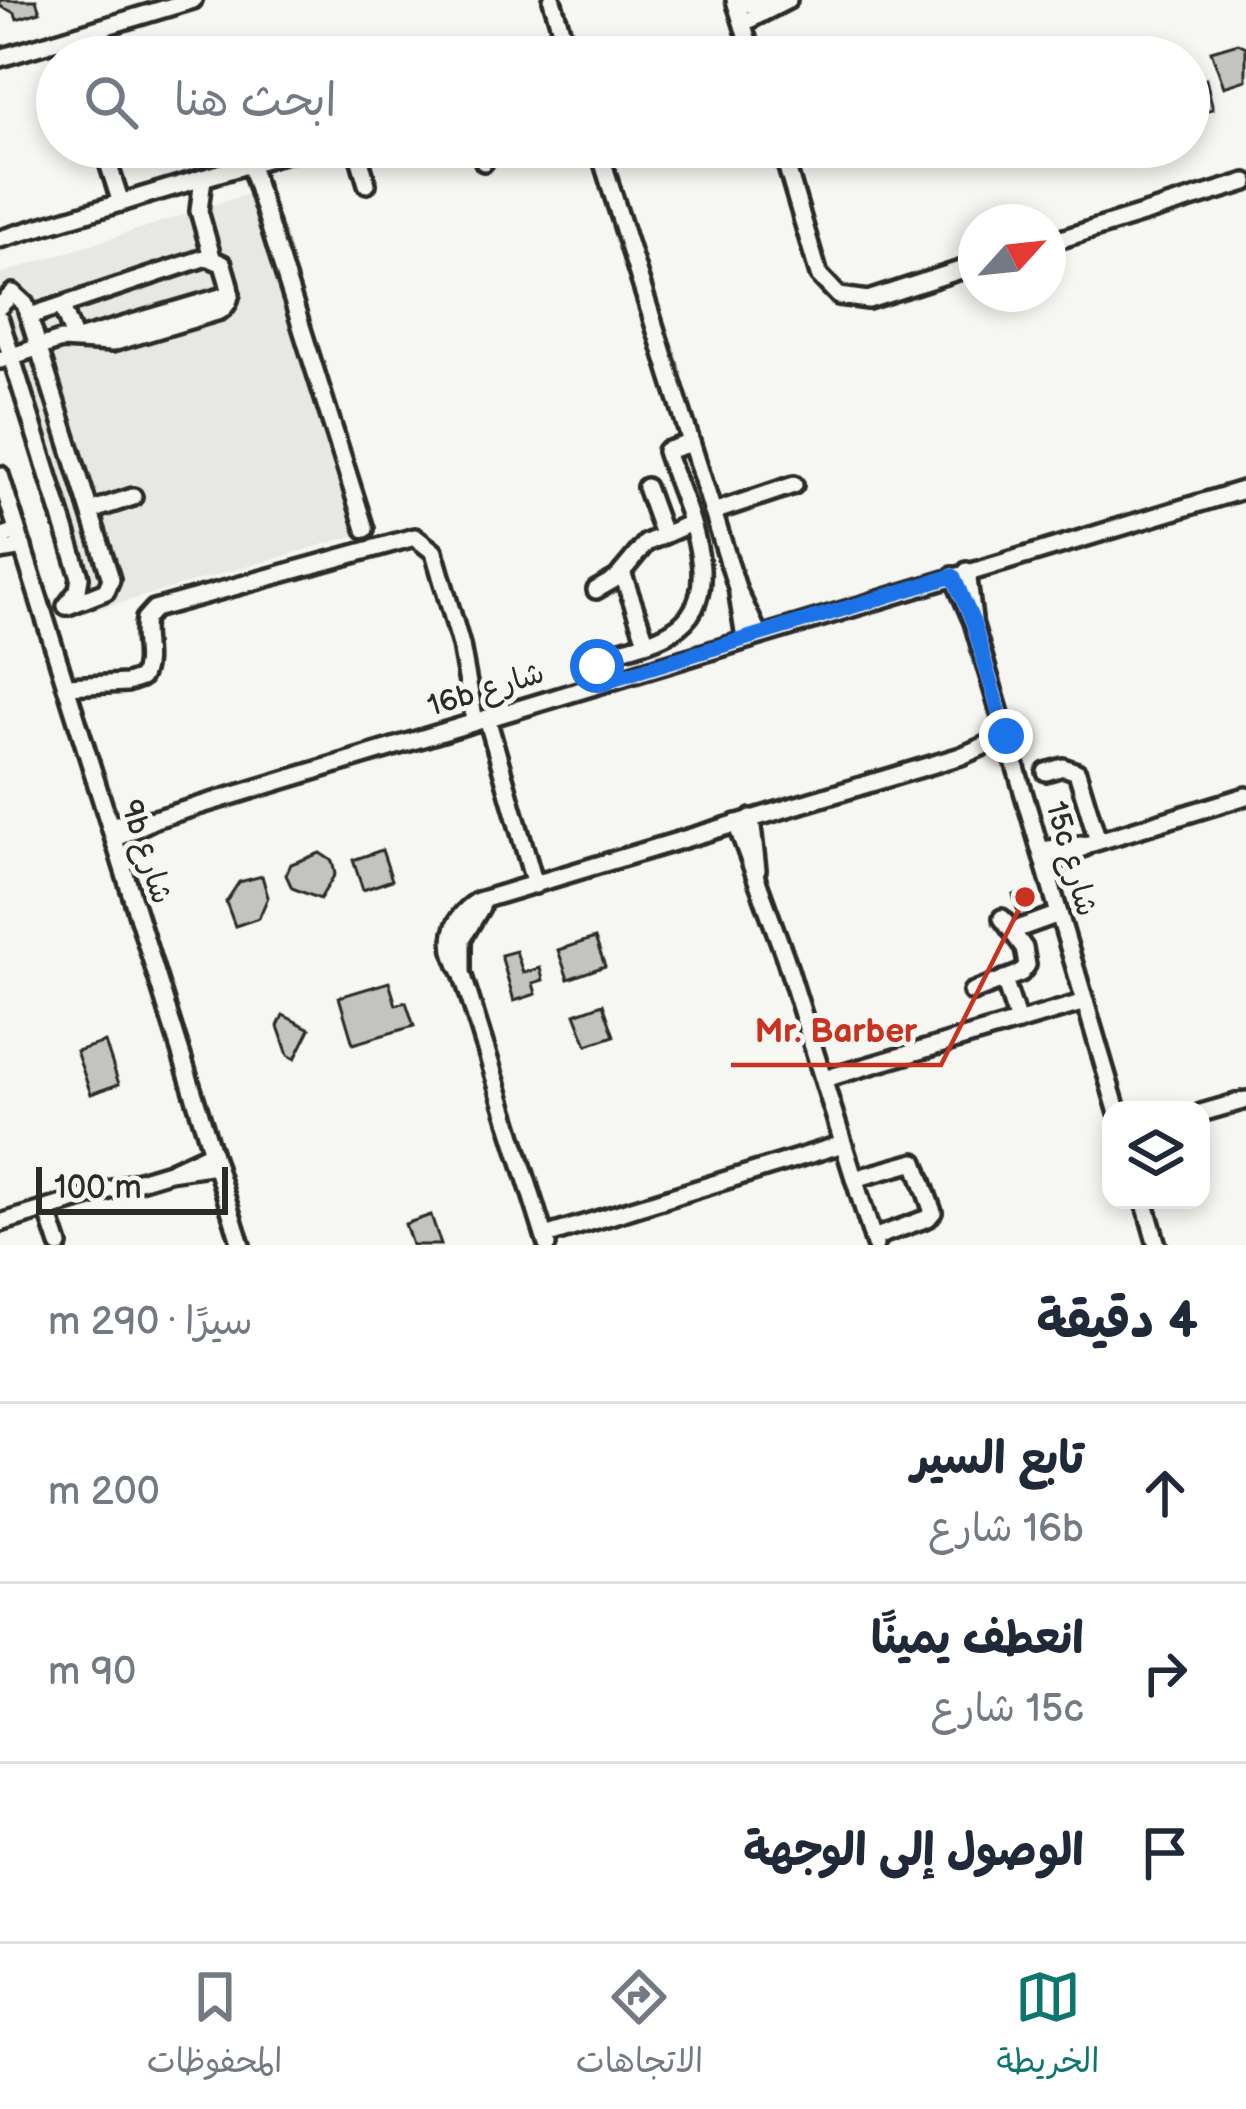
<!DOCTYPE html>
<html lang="ar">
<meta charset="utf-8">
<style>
:root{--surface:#fff;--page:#f6f6f7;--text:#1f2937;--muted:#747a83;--line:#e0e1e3;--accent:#0f766e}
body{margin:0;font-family:"Balsamiq Sans","Playpen Sans Arabic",sans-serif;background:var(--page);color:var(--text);direction:rtl}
.controls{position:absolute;right:36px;bottom:36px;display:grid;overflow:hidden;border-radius:24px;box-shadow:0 6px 18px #0003}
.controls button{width:108px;height:108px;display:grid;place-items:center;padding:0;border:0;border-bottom:3px solid var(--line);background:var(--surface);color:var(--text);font:60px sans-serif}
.compass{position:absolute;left:958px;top:204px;width:108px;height:108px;border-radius:50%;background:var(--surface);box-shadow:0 6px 18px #0003;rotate:63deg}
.scale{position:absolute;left:36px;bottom:30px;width:192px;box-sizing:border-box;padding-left:12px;border:6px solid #2b2b2b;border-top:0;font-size:33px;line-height:42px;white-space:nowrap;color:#2b2b2b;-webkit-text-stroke:9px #f6f6f2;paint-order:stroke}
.stop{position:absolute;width:36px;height:36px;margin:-27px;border:9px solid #1a73e8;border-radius:50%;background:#fff}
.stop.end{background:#1a73e8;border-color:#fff;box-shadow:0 3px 12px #0008}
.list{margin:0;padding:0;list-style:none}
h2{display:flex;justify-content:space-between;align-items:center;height:156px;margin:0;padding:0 48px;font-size:51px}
h2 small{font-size:39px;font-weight:400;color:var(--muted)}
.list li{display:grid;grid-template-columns:78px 1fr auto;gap:36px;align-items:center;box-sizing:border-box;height:180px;padding:0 48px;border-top:3px solid var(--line)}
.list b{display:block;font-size:45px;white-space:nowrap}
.list p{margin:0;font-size:39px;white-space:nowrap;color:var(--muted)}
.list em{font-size:39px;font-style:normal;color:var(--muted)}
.icon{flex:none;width:66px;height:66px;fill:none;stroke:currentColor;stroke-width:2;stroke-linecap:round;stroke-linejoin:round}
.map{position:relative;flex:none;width:1246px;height:1245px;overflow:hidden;direction:ltr}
.search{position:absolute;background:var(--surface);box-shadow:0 6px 18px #0003;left:36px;right:36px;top:36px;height:132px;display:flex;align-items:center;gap:30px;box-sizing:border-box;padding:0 42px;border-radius:66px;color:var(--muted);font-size:45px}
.sheet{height:696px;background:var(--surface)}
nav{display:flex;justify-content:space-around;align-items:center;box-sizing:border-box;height:168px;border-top:3px solid var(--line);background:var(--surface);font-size:33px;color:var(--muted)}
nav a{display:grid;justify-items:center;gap:6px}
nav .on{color:var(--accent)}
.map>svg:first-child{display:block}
.built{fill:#e7e7e3}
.building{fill:#c3c3c0;stroke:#2b2b2b;stroke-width:3}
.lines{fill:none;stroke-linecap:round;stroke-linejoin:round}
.minor-casing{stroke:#2b2b2b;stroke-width:24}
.minor{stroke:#f6f6f2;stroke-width:15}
.route{stroke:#1a73e8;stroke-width:15}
.labels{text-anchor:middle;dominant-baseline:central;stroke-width:10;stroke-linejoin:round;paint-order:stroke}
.street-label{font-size:30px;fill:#2b2b2b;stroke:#f6f6f2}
.leader{fill:none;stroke:#c8321e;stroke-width:4.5}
.callout-dot{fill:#c8321e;stroke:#f6f6f2;stroke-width:4.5}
.callout-label{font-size:33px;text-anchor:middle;font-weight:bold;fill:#c8321e;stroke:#f6f6f2;stroke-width:10;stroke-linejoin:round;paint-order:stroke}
</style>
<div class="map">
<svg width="1246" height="1245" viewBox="0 0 1246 1245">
<rect width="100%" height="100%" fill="#f6f6f2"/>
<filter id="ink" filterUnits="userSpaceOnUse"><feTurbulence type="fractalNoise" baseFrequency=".00833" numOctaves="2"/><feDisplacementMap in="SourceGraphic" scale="24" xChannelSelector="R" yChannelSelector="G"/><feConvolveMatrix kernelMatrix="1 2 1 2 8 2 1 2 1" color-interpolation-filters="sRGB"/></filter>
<g filter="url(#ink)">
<polygon class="built" points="257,191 360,534 89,612 0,347 0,274"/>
<g class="building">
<polygon points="0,0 36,0 40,12 17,19 15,13 0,6"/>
<polygon points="1238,43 1246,47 1246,80 1224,87 1211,51"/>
<polygon points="1206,79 1213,109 1189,115 1189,84"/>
<polygon points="382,850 392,880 363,890 353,860"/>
<polygon points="320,853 332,861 335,874 320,899 292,888 286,875 291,864"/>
<polygon points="262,876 268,897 259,918 235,926 226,902 239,882"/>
<polygon points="1029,890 1036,914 1020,919 1013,895"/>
<polygon points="595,938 605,966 568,979 558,950"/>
<polygon points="516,951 523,973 540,968 543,980 533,983 536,994 514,1001 501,955"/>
<polygon points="389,982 396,1005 406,1002 414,1026 353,1044 339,997"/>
<polygon points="603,1004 614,1036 587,1045 575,1014"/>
<polygon points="283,1015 310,1029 295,1059 288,1055 278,1026"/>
<polygon points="105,1042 119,1084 91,1094 76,1051"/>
<polygon points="431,1215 441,1245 412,1245 405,1224"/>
</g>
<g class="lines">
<g class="minor-casing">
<g id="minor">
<polyline points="552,0 569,57"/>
<polyline points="735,0 753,57"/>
<polyline points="737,6 769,0"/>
<polyline points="743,23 788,0"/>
<polyline points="68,38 74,57"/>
<polyline points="0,58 193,0"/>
<polyline points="103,147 121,203"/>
<polyline points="356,147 367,184"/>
<polyline points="480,147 484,162"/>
<polyline points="598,147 738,591 759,635"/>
<polyline points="781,147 819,275 839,296 868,300 976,265"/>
<polyline points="250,164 365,529"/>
<polyline points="203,178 199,211 212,257"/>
<polyline points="0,239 306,147"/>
<polyline points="1048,243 1246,182"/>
<polyline points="0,306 13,293 25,304 111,579 106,591 68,606"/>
<polyline points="62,306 75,340 231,294"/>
<polyline points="0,320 80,577 78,590 66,606"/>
<path d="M0,360L61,340L112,343L220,311C238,299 227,281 223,264L207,257L30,316"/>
<polyline points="0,475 241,1245"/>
<polyline points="646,487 663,534"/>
<polyline points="90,511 133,497"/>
<polyline points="713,512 794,485"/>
<polyline points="0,537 17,531"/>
<polyline points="0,551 23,547"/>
<polyline points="967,571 973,619"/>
<polyline points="622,572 646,641"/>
<polyline points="953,576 973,622 1117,1110"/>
<polyline points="596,590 617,578 646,543 689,524"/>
<polyline points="738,594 745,639"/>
<path d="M602,682L597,666L601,656C624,648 651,644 672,631C733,595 682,502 666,451L691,443"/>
<path d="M66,686L127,683L141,678C151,661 141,638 145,619L154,609L415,537L434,552L461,645L475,722"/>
<polyline points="487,718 535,885"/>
<polyline points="1046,772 1063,767 1077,772 1098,841"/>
<polyline points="751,818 757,870"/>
<polyline points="736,823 785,957 875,1245"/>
<polyline points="110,825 155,819 1246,489"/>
<polyline points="114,839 155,819"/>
<polyline points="1041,850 1089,844 1246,796"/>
<polyline points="1045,865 1087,846"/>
<polyline points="481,907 462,939 462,973 547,1245"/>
<polyline points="1012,931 1059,914"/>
<path d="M462,973C445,945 450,918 478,901L961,756L1007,736"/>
<polyline points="1004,979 1018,1022"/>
<polyline points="972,992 1021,973 1027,965 1024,948 1002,918"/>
<polyline points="824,1079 1085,1002"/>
<polyline points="1201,1113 1246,1100"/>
<polyline points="171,1171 212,1152"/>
<polyline points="854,1179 915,1162 933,1212 928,1218 873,1238"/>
<polyline points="1144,1200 1157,1245"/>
<polyline points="47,1209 59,1245"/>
<polyline points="0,1223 169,1172 216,1165"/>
<polyline points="545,1236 843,1144"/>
</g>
</g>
<use href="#minor" class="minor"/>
</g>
</g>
<g class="lines" filter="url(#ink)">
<polyline class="route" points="597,666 602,682 953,576 973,622 1006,736"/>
</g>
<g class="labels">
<g class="street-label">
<text transform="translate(486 690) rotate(-17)">16b شارع</text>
<text transform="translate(146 852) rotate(72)">9b شارع</text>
<text transform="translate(1071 859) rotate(74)">15c شارع</text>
</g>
</g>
<path class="leader" d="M1025 897L941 1065H731"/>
<circle class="callout-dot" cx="1025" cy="897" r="12"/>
<g class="callout-label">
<text x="836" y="1042">Mr. Barber</text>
</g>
</svg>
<div class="controls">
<button><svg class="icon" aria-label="layers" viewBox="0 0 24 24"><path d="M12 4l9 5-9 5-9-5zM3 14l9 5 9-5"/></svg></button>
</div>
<svg class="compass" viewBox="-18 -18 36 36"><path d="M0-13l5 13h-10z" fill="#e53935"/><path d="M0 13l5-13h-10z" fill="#747a83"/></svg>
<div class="scale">100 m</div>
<div class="stop" style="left:597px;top:666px"></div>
<div class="stop end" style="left:1006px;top:736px"></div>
<div class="search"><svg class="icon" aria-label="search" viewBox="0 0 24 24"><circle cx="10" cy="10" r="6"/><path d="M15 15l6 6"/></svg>ابحث هنا</div>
</div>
<section class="sheet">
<h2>4 دقيقة<small>سيرًا · 290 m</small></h2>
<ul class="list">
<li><svg class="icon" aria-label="ahead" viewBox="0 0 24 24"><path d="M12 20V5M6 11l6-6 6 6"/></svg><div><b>تابع السير</b><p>16b شارع</p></div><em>200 m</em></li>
<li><svg class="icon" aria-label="right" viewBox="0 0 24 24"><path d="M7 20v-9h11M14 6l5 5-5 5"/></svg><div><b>انعطف يمينًا</b><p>15c شارع</p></div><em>90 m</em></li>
<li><svg class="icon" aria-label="arrive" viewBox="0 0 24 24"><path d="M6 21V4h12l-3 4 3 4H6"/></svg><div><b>الوصول إلى الوجهة</b></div></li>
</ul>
</section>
<nav>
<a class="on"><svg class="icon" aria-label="map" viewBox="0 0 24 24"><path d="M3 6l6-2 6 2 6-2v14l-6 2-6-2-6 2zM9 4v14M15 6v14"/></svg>الخريطة</a>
<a><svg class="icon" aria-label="directions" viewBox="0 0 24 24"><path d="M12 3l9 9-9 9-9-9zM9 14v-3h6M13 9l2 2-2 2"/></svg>الاتجاهات</a>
<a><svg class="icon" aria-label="saved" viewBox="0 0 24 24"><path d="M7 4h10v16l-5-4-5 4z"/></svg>المحفوظات</a>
</nav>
